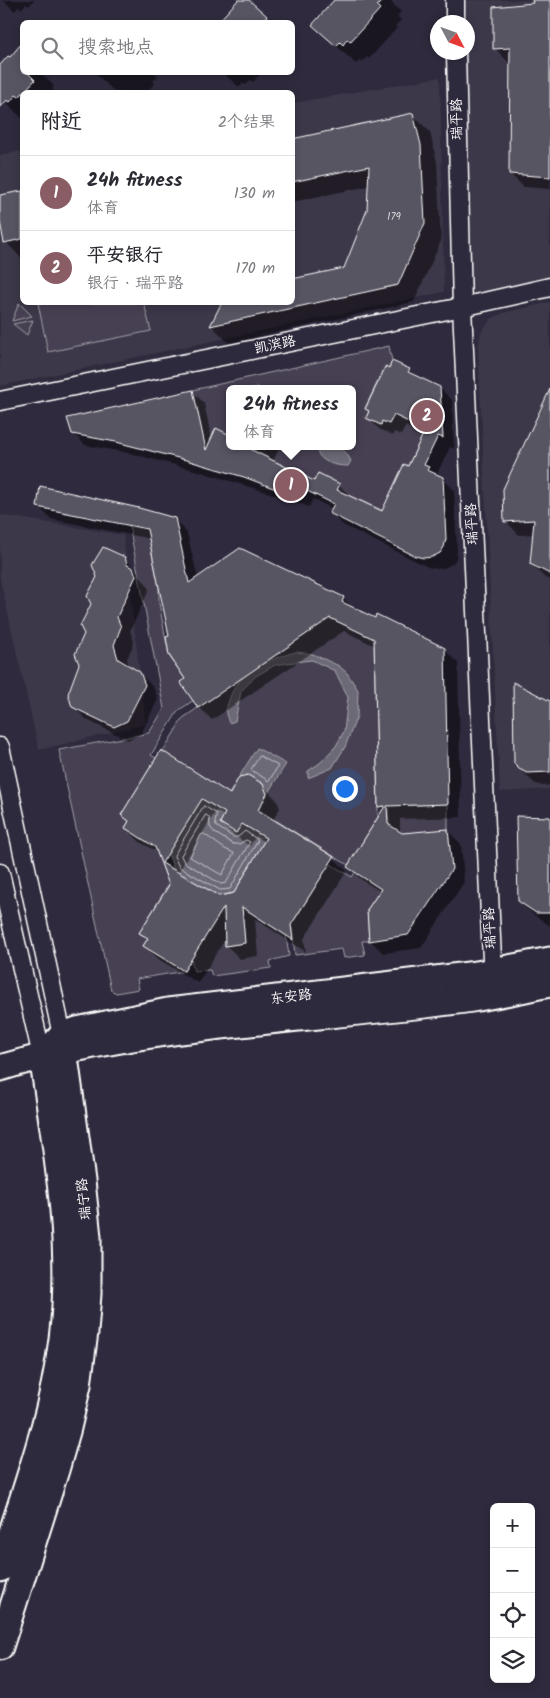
<!DOCTYPE html>
<html lang="zh">
<meta charset="utf-8">
<style>
:root{--surface:#fff;--page:#f2f2f3;--text:#2b2b33;--muted:#7c7c81;--line:#e1e1e2;--accent:#8a5d65}
body{margin:0;font-family:Kalam,"LXGW WenKai TC",sans-serif;background:var(--page);color:var(--text)}
.controls{position:absolute;right:15px;bottom:15px;display:grid;overflow:hidden;border-radius:8px;box-shadow:0 2px 8px #0003}
.controls button{width:45px;height:45px;display:grid;place-items:center;padding:0;border:0;border-bottom:1px solid var(--line);background:var(--surface);color:var(--text);font:25px sans-serif}
.compass{position:absolute;left:430px;top:15px;width:45px;height:45px;border-radius:50%;background:var(--surface);box-shadow:0 2px 8px #0003;rotate:131deg}
.you{position:absolute;left:344px;top:788px;width:18px;height:18px;margin:-12px;border:4px solid #fff;border-radius:50%;background:#1a73e8;box-shadow:0 0 0 8px #1a73e833}
.badge{display:grid;place-items:center;width:32px;height:32px;border-radius:50%;background:var(--accent);color:#fff;font-size:16px;font-weight:700}
.pin{position:absolute;translate:-50% -50%;border:2px solid #fff;box-shadow:0 1px 5px #0006}
.popup{position:absolute;left:226px;top:385px;width:130px;height:65px;box-sizing:border-box;display:grid;place-content:center;border-radius:8px;background:var(--surface);filter:drop-shadow(0 1px 4px #0005);font-size:16px;white-space:nowrap;color:var(--muted)}
.popup b{font-size:19px;color:var(--text)}
.popup::after{content:'';position:absolute;left:50%;top:100%;margin-left:-10px;border:10px solid transparent;border-top-color:var(--surface)}
.list{margin:0;padding:0;list-style:none}
h2{display:flex;justify-content:space-between;align-items:center;height:65px;margin:0;padding:0 20px;font-size:21px}
h2 small{font-size:16px;font-weight:400;color:var(--muted)}
.list li{display:grid;grid-template-columns:32px 1fr auto;gap:15px;align-items:center;box-sizing:border-box;height:75px;padding:0 20px;border-top:1px solid var(--line)}
.list b{display:block;font-size:19px;white-space:nowrap}
.list p{margin:0;font-size:16px;white-space:nowrap;color:var(--muted)}
.list em{font-size:16px;font-style:normal;color:var(--muted)}
.icon{flex:none;width:28px;height:28px;fill:none;stroke:currentColor;stroke-width:2;stroke-linecap:round;stroke-linejoin:round}
.map{position:relative;flex:none;width:550px;height:1698px;overflow:hidden}
.search{position:absolute;background:var(--surface);box-shadow:0 2px 8px #0003;left:20px;top:20px;width:275px;height:55px;display:flex;align-items:center;gap:12px;box-sizing:border-box;padding:0 18px;border-radius:8px;color:var(--muted);font-size:19px}
.panel{position:absolute;background:var(--surface);box-shadow:0 2px 8px #0003;left:20px;top:90px;width:275px;height:215px;border-radius:8px}
.map>svg:first-child{display:block}
.built{fill:#3c3749}
.green{fill:#464152;stroke:#a2a0a8}
.water{fill:#6d6a77;stroke:#a7a6ad}
.shadow{fill:#0007;fill-rule:evenodd}
.lines{fill:none;stroke-linecap:round;stroke-linejoin:round}
.shore{stroke:#c5c3c9;stroke-width:1}
.building{fill:#595564;stroke:#fff;fill-rule:evenodd}
.street-casing{stroke:#fff;stroke-width:21}
.secondary-casing{stroke:#fff;stroke-width:29}
.street{stroke:#2f2a3d;stroke-width:18}
.secondary{stroke:#2f2a3d;stroke-width:25}
.labels{text-anchor:middle;dominant-baseline:central;stroke-width:4;stroke-linejoin:round;paint-order:stroke}
.number-label{font-size:11px;fill:#d6d4d8}
.street-label{font-size:14px;fill:#fff;stroke:#2f2a3d}
</style>
<div class="map">
<svg width="550" height="1698" viewBox="0 0 550 1698">
<rect width="100%" height="100%" fill="#2f2a3d"/>
<filter id="ink" filterUnits="userSpaceOnUse"><feTurbulence type="fractalNoise" baseFrequency=".02" numOctaves="2"/><feDisplacementMap in="SourceGraphic" scale="10" xChannelSelector="R" yChannelSelector="G"/><feConvolveMatrix kernelMatrix="1 2 1 2 8 2 1 2 1" color-interpolation-filters="sRGB"/></filter>
<g filter="url(#ink)">
<g class="built">
<polygon points="464,0 550,0 550,277 470,296 465,53 468,52 468,22 464,22"/>
<polygon points="440,77 444,292 0,386 0,155 22,151 22,302 292,302 293,103"/>
<polygon points="550,302 550,789 500,792 478,349 481,332 491,319 503,313"/>
<polygon points="0,515 123,535 146,724 39,750 0,579"/>
</g>
<g class="green">
<polygon points="19,303 32,316 12,321"/>
<polygon points="38,303 144,303 151,331 48,352"/>
<polygon points="33,320 27,335 13,324"/>
<polygon points="389,346 392,361 389,368 385,366 365,408 369,411 366,418 380,425 382,421 389,424 394,415 425,430 408,466 404,464 386,512 341,492 331,502 339,484 318,473 309,491 307,477 252,450 254,446 352,446 352,389 261,389 256,386 254,389 230,389 230,431 228,434 216,429 199,464 189,461 202,435 193,390"/>
<polygon points="129,525 147,529 159,587 159,603 169,656 185,679 181,682 207,691 178,711 151,755 186,777 151,766 121,815 129,821 125,828 150,844 155,837 158,855 166,877 180,882 169,884 139,933 148,938 143,946 184,960 185,971 137,979 139,989 116,993 111,990 59,750 149,733 164,709"/>
<polygon points="330,618 374,639 378,817 348,865 277,821 252,821 267,794 263,784 248,775 239,777 225,801 163,751 183,718"/>
<polygon points="386,781 401,800 402,806 448,804 448,829 391,853"/>
<polygon points="322,859 352,877 364,859 381,889 367,910 369,941 362,941 365,955 344,958 342,949 295,955 292,928 282,923 288,914 296,918 326,870"/>
<polygon points="224,907 225,946 245,943 242,907 286,935 289,956 270,961 271,968 212,976 210,970 194,971 191,959"/>
</g>
<g class="water">
<path d="M316,446C334,446 342,443 351,461L348,466C335,466 317,462 316,446Z"/>
<path d="M296,652L313,654L339,666L347,673L358,690L357,716L345,747L332,768L308,778V771L320,763L336,746L344,731L348,697L335,671L312,660L294,662L275,665L256,676L241,691L235,721L229,723C228,720 226,715 226,712C226,708 228,704 229,700C238,671 269,659 296,652Z"/>
<polygon points="257,748 286,764 267,794 263,784 239,777"/>
<polygon points="202,799 225,813 220,823 236,833 242,824 266,838 234,893 219,896 174,870 168,854"/>
</g>
<g class="shadow">
<polygon points="3,0 34,0 29,6 26,4 21,9 19,6 15,11"/>
<polygon points="240,0 247,0 272,22 220,22"/>
<polygon points="336,0 389,0 401,12 397,16 401,20 395,26 397,28 369,59 367,57 362,62 360,60 356,64 314,25"/>
<polygon points="533,0 550,0 550,189 524,187 510,174 511,62 508,62 495,48 534,5"/>
<polygon points="17,52 22,56 22,72 40,72 54,86 52,89 55,92 22,92 22,118 0,97 0,67"/>
<polygon points="94,72 154,72 158,76 153,81 155,83 146,92 115,92"/>
<polygon points="222,72 262,72 253,82 250,80 246,85 243,83 239,87"/>
<polygon points="413,115 430,132 437,163 441,241 414,302 229,343 212,326 223,302 292,302 345,269 368,211 369,186 292,202 292,140"/>
<polygon points="22,192 22,259 6,242 0,215 0,197"/>
<polygon points="390,369 409,370 416,377 440,388 452,400 454,449 450,447 436,476 442,478 454,490 457,551 456,559 452,564 444,568 437,569 428,567 343,525 331,513 333,509 313,499 309,507 289,499 198,471 129,453 85,445 73,433 192,391 204,403 212,440 229,436 230,433 230,446 280,446 273,462 314,482 339,485 351,497 383,512 409,467 424,435 406,426 401,435 394,432 393,436 379,429 367,417 370,412 366,408"/>
<polygon points="550,392 550,580 545,578 531,564 534,534 519,535 506,521"/>
<polygon points="38,506 174,519 187,533 198,579 343,598 355,610 444,649 458,663 461,817 400,819 400,834 448,831 461,844 464,882 421,948 383,953 370,940 381,892 362,880 348,867 384,811 379,806 375,646 344,631 212,720 199,707 170,637 151,539 51,519"/>
<polygon points="124,558 138,572 139,576 146,583 149,590 130,631 134,642 127,659 129,667 139,673 153,687 158,699 141,734 128,740 87,720 73,706"/>
<polygon points="550,702 550,785 542,786 534,783 515,764"/>
<path d="M161,752L230,796L262,785L276,799L280,808L273,820L333,858L347,871L304,939L306,952L255,919L258,956L240,959L227,946L226,938L198,983L158,959L145,946L148,940L141,933L170,885L159,853L140,842L126,828L130,822L122,815ZM216,811L225,816L221,823L235,836L250,846L256,836L265,842L234,894L219,897L178,873Z"/>
<polygon points="550,818 550,926 533,914 519,900"/>
</g>
<g class="lines">
<g class="shore">
<polygon points="260,756 278,766 269,781 251,770"/>
<polygon points="204,806 217,814 215,822 216,826 233,837 238,837 245,831 258,840 230,889 220,890 179,867 174,856"/>
<polygon points="206,815 209,817 210,827 215,833 233,844 239,844 246,840 250,842 226,883 221,884 184,862 181,856"/>
<polygon points="204,834 225,849 234,853 222,875 190,857 201,835"/>
</g>
</g>
<g class="building">
<polygon points="238,0 249,0 267,16 261,22 218,22"/>
<polygon points="334,0 383,0 377,6 380,9 350,42 347,39 343,45 340,42 336,46 312,25"/>
<polygon points="532,0 550,0 550,177 509,174 510,48 493,49 493,7 533,3"/>
<polygon points="22,43 22,72 27,72 35,80 19,97 16,95 10,102 7,100 0,108 0,65 8,56 10,57"/>
<polygon points="413,113 421,145 425,223 398,285 210,326 222,302 292,302 292,279 344,268 367,210 369,166 292,182 292,139"/>
<polygon points="22,191 22,239 4,243 0,221 0,195"/>
<polygon points="392,361 410,369 408,372 440,387 443,438 438,436 424,465 429,467 427,470 443,477 446,539 444,547 440,553 432,557 424,558 415,556 329,513 334,504 301,488 297,497 244,477 186,460 116,442 72,434 67,418 193,390 206,450 216,428 230,435 230,446 254,446 252,450 314,481 318,473 340,484 337,490 382,511 404,464 408,466 425,430 394,415 389,424 382,421 381,425 366,418 369,411 365,409 386,366 389,368"/>
<polygon points="550,389 550,574 530,564 534,520 504,522 503,489"/>
<polygon points="40,486 139,508 175,518 189,583 240,548 344,597 342,602 375,618 376,614 445,648 448,804 387,806 388,824 402,833 448,829 452,869 408,935 369,941 367,910 381,889 347,867 385,806 378,807 374,639 330,618 198,708 180,682 185,679 169,655 166,637 169,636 147,529 37,507"/>
<polygon points="103,547 125,557 127,565 133,568 136,576 117,617 121,627 114,645 118,659 140,672 145,685 127,721 114,727 72,707 68,694 79,664 75,654 84,634 80,626 91,604 87,596 97,577 92,565"/>
<polygon points="513,682 550,701 550,772 527,773 519,769 514,764"/>
<path d="M161,750L230,794L239,777L248,775L263,784L267,794L258,810L334,857L291,925L293,940L242,907L245,943L225,946L224,907L184,971L143,946L148,938L139,933L169,885L155,847L125,828L129,821L121,815ZM202,799L225,813L220,823L236,833L242,824L266,838L234,893L219,896L162,863Z"/>
<polygon points="516,816 550,817 550,913 536,913 518,901"/>
</g>
<g class="lines">
<g class="street-casing">
<g id="street">
<polyline points="455,0 455,22"/>
<polyline points="456,52 462,307 493,981"/>
<polyline points="0,401 462,307 550,287"/>
<polyline points="0,747 62,1035"/>
<polyline points="0,873 42,1056"/>
</g>
</g>
<g class="secondary-casing">
<g id="secondary">
<polyline points="54,1044 62,1035 77,1030 168,1011 477,974 550,960"/>
<path d="M0,1068C153,1022 314,1021 472,999C498,995 524,989 550,984"/>
<path d="M0,1569C24,1493 52,1418 62,1339C74,1245 56,1149 42,1056"/>
<polyline points="0,1647 56,1470 68,1428 78,1385 85,1332 88,1294 88,1237 82,1181 62,1035"/>
</g>
</g>
<use href="#street" class="street"/>
<use href="#secondary" class="secondary"/>
</g>
</g>
<g class="labels">
<g class="number-label">
<text x="394" y="217">179</text>
</g>
<g class="street-label">
<text transform="translate(457 119) rotate(-91)">瑞平路</text>
<text transform="translate(275 345) rotate(-12)">凯滨路</text>
<text transform="translate(472 524) rotate(-93)">瑞平路</text>
<text transform="translate(490 928) rotate(-93)">瑞平路</text>
<text transform="translate(291 997) rotate(-7)">东安路</text>
<text transform="translate(84 1199) rotate(-96)">瑞宁路</text>
</g>
</g>
</svg>
<div class="controls">
<button>+</button>
<button>−</button>
<button><svg class="icon" aria-label="locate" viewBox="0 0 24 24"><circle cx="12" cy="12" r="6"/><path d="M12 2v4M12 18v4M2 12h4M18 12h4"/></svg></button>
<button><svg class="icon" aria-label="layers" viewBox="0 0 24 24"><path d="M12 4l9 5-9 5-9-5zM3 14l9 5 9-5"/></svg></button>
</div>
<svg class="compass" viewBox="-18 -18 36 36"><path d="M0-13l5 13h-10z" fill="#e53935"/><path d="M0 13l5-13h-10z" fill="#7c7c81"/></svg>
<div class="you"></div>
<div class="pin badge" style="left:291px;top:485px">1</div>
<div class="popup"><b>24h fitness</b>体育</div>
<div class="pin badge" style="left:427px;top:416px">2</div>
<div class="search"><svg class="icon" aria-label="search" viewBox="0 0 24 24"><circle cx="10" cy="10" r="6"/><path d="M15 15l6 6"/></svg>搜索地点</div>
<section class="panel">
<h2>附近<small>2个结果</small></h2>
<ul class="list">
<li><span class="badge">1</span><div><b>24h fitness</b><p>体育</p></div><em>130 m</em></li>
<li><span class="badge">2</span><div><b>平安银行</b><p>银行 · 瑞平路</p></div><em>170 m</em></li>
</ul>
</section>
</div>
